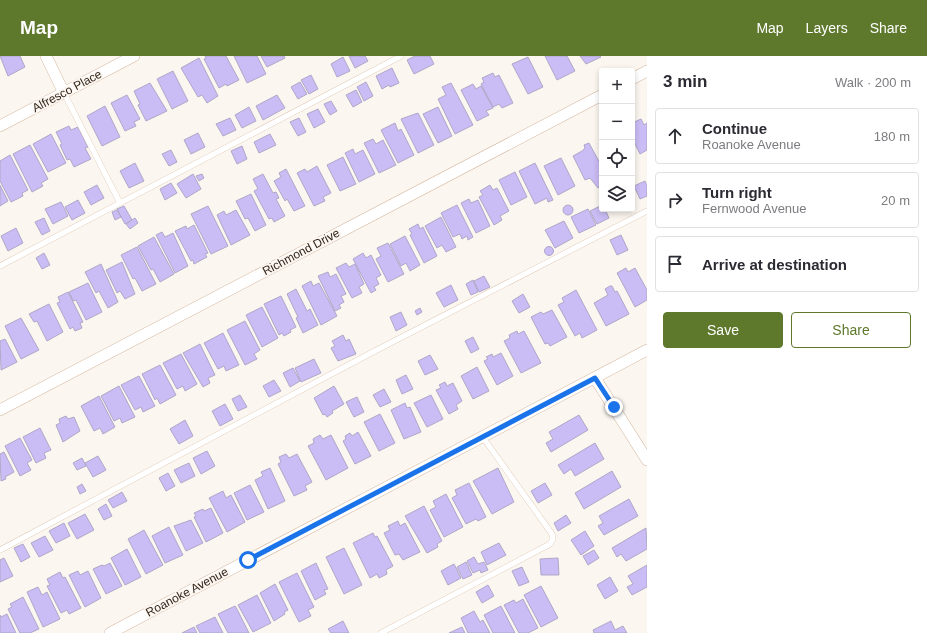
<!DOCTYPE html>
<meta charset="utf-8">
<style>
:root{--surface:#fff;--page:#f7f7f7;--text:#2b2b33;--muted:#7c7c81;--line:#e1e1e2;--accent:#5e782c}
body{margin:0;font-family:Arial,sans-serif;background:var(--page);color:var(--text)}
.controls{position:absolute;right:12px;top:12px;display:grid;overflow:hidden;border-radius:4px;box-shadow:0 2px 6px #0003}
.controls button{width:36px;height:36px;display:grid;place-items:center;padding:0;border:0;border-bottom:1px solid var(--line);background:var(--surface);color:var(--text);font:20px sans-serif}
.stop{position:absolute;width:12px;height:12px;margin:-9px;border:3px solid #1a73e8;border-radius:50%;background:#fff}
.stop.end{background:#1a73e8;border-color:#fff;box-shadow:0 1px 4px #0008}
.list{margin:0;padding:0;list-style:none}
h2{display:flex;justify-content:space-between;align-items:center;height:52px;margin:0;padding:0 16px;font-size:17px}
h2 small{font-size:13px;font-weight:400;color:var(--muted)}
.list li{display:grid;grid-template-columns:26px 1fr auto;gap:12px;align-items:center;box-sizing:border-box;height:56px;margin:0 8px 8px;padding:0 8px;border:1px solid var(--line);border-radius:4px}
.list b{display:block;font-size:15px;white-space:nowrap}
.list p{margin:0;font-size:13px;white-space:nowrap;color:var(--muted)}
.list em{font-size:13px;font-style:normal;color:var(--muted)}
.actions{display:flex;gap:8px;padding:12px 16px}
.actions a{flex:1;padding:9px 0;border:1px solid var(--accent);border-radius:4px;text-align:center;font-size:14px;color:var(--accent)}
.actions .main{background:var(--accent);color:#fff}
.icon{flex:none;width:22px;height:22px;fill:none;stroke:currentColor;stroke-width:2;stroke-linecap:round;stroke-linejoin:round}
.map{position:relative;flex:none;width:647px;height:577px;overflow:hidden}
header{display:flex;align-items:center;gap:24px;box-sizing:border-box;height:56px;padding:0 20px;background:var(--accent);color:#fff}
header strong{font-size:19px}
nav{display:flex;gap:22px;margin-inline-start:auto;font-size:14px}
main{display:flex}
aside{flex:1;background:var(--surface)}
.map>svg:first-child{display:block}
.building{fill:#cabcf4;stroke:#afa7c8}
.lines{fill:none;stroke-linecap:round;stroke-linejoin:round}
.service-casing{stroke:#d3b69d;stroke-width:6}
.minor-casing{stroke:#d3b69d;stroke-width:12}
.service{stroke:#fff;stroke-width:5.5}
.minor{stroke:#fff;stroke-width:11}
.route{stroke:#1a73e8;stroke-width:5}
.labels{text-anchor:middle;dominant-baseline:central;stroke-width:3.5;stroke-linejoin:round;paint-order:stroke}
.street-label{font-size:12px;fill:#30251b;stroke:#fcf6f0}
</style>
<header>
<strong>Map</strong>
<nav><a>Map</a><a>Layers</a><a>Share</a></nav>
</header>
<main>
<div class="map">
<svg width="647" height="577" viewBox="0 0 647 577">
<rect width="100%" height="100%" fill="#fcf6f0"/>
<g class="building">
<polygon points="0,0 20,0 25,11 8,20"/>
<polygon points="205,0 226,0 239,24 227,30 226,28 219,32 204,3 206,2"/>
<polygon points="234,0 257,0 266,18 247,27"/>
<polygon points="261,0 284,0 285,2 267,11"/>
<polygon points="349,0 365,0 368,5 355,12"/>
<polygon points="415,0 430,0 434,8 414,18 407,4"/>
<polygon points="545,0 567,0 575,15 557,24"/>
<polygon points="580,0 600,0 601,1 586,8"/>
<polygon points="343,1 350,15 337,21 331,8"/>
<polygon points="528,1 543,31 528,38 512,8"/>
<polygon points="199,2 218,40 207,47 202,39 198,41 181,12"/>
<polygon points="392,12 399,27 390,31 389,29 382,33 376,20"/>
<polygon points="173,15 188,45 172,53 157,23"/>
<polygon points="493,17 495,21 499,19 513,47 502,52 499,48 493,51 481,28 484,26 482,22"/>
<polygon points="311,19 318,33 309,38 301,24"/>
<polygon points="300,26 307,38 298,43 291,31"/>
<polygon points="366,26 373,40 364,45 357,31"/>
<polygon points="150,27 167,55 146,65 138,49 140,48 134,35"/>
<polygon points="451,27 473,69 455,78 438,43 446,39 442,31"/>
<polygon points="473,28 476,33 481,30 493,52 486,55 489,59 477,65 461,34"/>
<polygon points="356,34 362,46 353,51 346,39"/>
<polygon points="127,39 140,63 134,66 136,70 125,75 111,47"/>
<polygon points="277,39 285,52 263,64 256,50"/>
<polygon points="331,45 337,55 330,59 324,48"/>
<polygon points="105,50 120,81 102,90 87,60"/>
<polygon points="249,51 256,65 242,72 235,59"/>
<polygon points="438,51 452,80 438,87 423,58"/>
<polygon points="318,53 325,66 314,72 307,58"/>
<polygon points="418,57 434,89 418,97 401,63"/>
<polygon points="230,62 236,74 223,80 216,68"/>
<polygon points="299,62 306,76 298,80 290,66"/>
<polygon points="641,63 644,69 647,67 647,94 640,98 632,82 632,67"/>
<polygon points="395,67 398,75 401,73 414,99 398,107 381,74"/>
<polygon points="69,70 71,74 78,71 88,91 85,92 91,103 74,111 70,103 67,104 60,89 62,88 56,76"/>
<polygon points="198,77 205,91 191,98 184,84"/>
<polygon points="51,78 66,107 48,116 33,88"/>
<polygon points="270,78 276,89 259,97 254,86"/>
<polygon points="373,83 376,88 383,84 396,109 379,117 364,87"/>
<polygon points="589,87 602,111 601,130 598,132 590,122 585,124 573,100 582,95 585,92 584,89"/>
<polygon points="30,89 48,123 41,127 43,130 32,136 13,98"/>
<polygon points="242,90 247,103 237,108 231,95"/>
<polygon points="353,93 355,98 363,94 375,118 359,126 345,97"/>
<polygon points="171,94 177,106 169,110 162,98"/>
<polygon points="10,99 28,134 22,137 23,140 11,146 0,125 0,105"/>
<polygon points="343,101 356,128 340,135 327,109"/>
<polygon points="561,102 575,130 558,139 544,110"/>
<polygon points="135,107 144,125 129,132 120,115"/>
<polygon points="535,107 553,144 548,146 547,142 535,148 519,115"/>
<polygon points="317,110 331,137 323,141 325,145 314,150 297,117 305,113 307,116"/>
<polygon points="286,113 305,150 294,155 287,143 285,145 274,125 281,121 279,117"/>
<polygon points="515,116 527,141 511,149 499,124"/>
<polygon points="193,118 201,133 186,142 177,128"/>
<polygon points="202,118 204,122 199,125 196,120"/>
<polygon points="263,118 273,137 276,136 279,142 276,143 285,160 274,166 272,162 269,163 254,135 258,133 253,123"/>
<polygon points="645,125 647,130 647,140 640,143 634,130"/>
<polygon points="171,127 177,137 165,144 160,133"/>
<polygon points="0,129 8,145 0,150"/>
<polygon points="97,129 104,142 91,149 84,136"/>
<polygon points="490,129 493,134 497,132 509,155 500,160 502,164 494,169 479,141 483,139 480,135"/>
<polygon points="251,138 266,169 255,175 248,162 245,163 236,145"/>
<polygon points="469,143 471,147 478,144 490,170 476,177 461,147"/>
<polygon points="78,144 85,157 72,164 65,151"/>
<polygon points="61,146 68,160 53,168 45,153"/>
<polygon points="457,149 473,181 468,184 467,180 462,183 460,178 453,181 441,157"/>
<polygon points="602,149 602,153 605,153 609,162 597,168 590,155"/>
<circle cx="568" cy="154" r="5"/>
<polygon points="124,150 132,164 125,168 117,153"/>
<polygon points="208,150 228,190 211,198 191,158"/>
<polygon points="588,153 596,169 579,177 571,161"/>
<polygon points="117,154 121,161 115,164 112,156"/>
<polygon points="236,154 250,179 231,189 217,159 224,155 226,159"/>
<polygon points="441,161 456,191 446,196 442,189 437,192 425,170"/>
<polygon points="44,162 50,175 42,179 35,166"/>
<polygon points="135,162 138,167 130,173 126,168"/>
<polygon points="564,165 573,182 555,192 545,174"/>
<polygon points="418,168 420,173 423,171 437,200 424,207 410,179 412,178 409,173"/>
<polygon points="194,169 208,197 205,198 207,201 194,208 193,204 191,205 175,175 186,170 187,173"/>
<polygon points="16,172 23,187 8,195 1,180"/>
<polygon points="162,176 165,181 173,177 188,210 175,217 156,179"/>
<polygon points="621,179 628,194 617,199 610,184"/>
<polygon points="405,180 420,209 410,215 406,207 401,210 390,188"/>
<polygon points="154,181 174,218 160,226 153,213 151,214 138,190"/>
<polygon points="388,187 404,218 388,226 376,203 381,200 377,192"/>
<circle cx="549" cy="195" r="4.5"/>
<polygon points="137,191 156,228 142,235 135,222 133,223 121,199"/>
<polygon points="44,197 50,209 42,213 36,202"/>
<polygon points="363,197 366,202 371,199 381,219 376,222 379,228 374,231 376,234 371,237 353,203"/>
<polygon points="122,206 135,238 125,243 120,235 117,237 106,214"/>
<polygon points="346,207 349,211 355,208 364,228 359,231 362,237 352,242 336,212"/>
<polygon points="101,208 118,246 108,252 99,235 96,237 85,216"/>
<polygon points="626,212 628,216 635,212 647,234 647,244 635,251 617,217"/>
<polygon points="328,216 330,221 336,218 346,238 341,240 344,246 339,249 341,252 335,255 318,220"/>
<polygon points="484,220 490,231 479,236 474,225"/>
<polygon points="473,224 478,236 471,239 466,228"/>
<polygon points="311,225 313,230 319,227 337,260 321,269 302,230"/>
<polygon points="88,227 102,256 86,264 76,244 73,245 69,236"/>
<polygon points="451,229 458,244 444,251 436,237"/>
<polygon points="610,230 612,230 615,236 617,235 629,258 606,270 594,247 608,239 605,233"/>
<polygon points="296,233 307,255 310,253 318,269 303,277 296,262 298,261 287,238"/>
<polygon points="576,234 597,274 582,282 580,277 575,280 558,249 564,246 562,242"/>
<polygon points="68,236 83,266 80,267 82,272 75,275 73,271 70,273 57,247 60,246 58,241"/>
<polygon points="523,238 530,251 519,257 512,245"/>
<polygon points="281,240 296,271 290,274 291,276 284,280 282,277 279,279 264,248"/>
<polygon points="49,248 63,276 47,285 37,265 34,266 29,258"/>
<polygon points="262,251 278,282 262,291 246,259"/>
<polygon points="420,252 422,256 417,259 415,255"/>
<polygon points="552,254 567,281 550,290 548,287 545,288 531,261 541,256 543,258"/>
<polygon points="401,256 407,269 396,275 390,261"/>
<polygon points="21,262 39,294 21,303 5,270"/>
<polygon points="245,265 260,294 254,298 257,303 245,309 227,274"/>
<polygon points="517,275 518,278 524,275 541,307 521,317 504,285 510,282 509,279"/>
<polygon points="223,277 239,309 226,315 224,310 218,313 204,287"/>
<polygon points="343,279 346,285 349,283 356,298 338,305 331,292 335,290 332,285"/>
<polygon points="473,281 479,293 471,297 465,285"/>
<polygon points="5,283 17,306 1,314 0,285"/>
<polygon points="200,288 215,319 208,322 210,327 203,331 183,297"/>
<polygon points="501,297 513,320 497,329 484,305 488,303 486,301 492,298 493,301"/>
<polygon points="181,298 197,328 185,335 183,330 177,333 163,307"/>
<polygon points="430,299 438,313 425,319 418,305"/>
<polygon points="314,303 321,317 301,326 295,312"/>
<polygon points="160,309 176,339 160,348 157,342 155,344 142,318"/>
<polygon points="477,311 489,335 473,343 461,320"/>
<polygon points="293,312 300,325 290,331 283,317"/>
<polygon points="406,319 413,333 402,338 396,324"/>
<polygon points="139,320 155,350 143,356 141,351 135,354 121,329"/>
<polygon points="274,324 281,335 269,341 263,330"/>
<polygon points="445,326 447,330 453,327 462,345 456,349 458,353 449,358 436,334 441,332 439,329"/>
<polygon points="119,330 135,361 122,367 120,362 114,365 101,340"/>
<polygon points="334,330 344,348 332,355 333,357 327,361 325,358 323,359 314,342"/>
<polygon points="384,333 391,346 380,351 373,339"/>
<polygon points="240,339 247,351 238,355 232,343"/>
<polygon points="431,339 443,363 427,371 414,347"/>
<polygon points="99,340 115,371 103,378 100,372 94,375 81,350"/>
<polygon points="357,341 364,356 354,361 346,346"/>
<polygon points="405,347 407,352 410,351 421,376 404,383 391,354"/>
<polygon points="225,348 233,363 220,370 212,355"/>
<polygon points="380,358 395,387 379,395 364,366"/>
<polygon points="579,359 588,374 551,396 546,387 553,383 549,376"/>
<polygon points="66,360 68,363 74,361 80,375 63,386 56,369 60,367 59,363"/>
<polygon points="185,364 193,380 179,388 170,373"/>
<polygon points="40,372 51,394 44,397 46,402 36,407 23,381"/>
<polygon points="358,376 371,400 355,408 343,385 346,383 345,380 350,377 352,380"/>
<polygon points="320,379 323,383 331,379 348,412 326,424 308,390 314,387 313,383"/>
<polygon points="20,382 32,404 27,407 31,414 20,420 5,390"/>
<polygon points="595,387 604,403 575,420 571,413 564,418 558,409"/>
<polygon points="207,395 215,410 201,418 193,402"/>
<polygon points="4,396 14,416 5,421 6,423 1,425 0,398"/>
<polygon points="286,398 289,402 297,398 312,426 305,430 307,434 294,440 278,408 281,406 279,401"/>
<polygon points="98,400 106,414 93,421 85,407"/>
<polygon points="82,402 86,410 77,414 73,407"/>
<polygon points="189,407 195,420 181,427 174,414"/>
<polygon points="270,412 285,445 268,453 255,424 263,420 261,416"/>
<polygon points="498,412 514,446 492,458 473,425"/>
<polygon points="612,415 621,431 584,453 575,437"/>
<polygon points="168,417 175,430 166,435 159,422"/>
<polygon points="469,427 486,461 478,465 476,463 466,468 452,442 457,439 455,434"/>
<polygon points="545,427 552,439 538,447 531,435"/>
<polygon points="82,428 86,435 80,438 77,431"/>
<polygon points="250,429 264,456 247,464 234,437"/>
<polygon points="223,435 226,442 231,439 245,466 227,476 209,442"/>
<polygon points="122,436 127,445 113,452 108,444"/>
<polygon points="446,438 463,471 444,481 430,454 436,451 433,445"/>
<polygon points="629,443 638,460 604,479 598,470 603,467 599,460"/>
<polygon points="106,448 112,460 104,464 98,453"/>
<polygon points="424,450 442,485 437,488 438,491 427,497 405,460"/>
<polygon points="211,452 223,477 206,486 194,461 196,460 194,457 203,453 204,455"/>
<polygon points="85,458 94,474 77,483 68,467"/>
<polygon points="566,459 571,467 558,475 554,467"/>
<polygon points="191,464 203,487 186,495 174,470"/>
<polygon points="398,465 400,470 405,467 420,496 403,504 399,498 395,499 384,477 390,474 388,470"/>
<polygon points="64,467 70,480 56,487 49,475"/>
<polygon points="169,471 183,499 165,507 152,480"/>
<polygon points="646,472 647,493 626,505 621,498 617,501 612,492"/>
<polygon points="144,474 163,509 146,518 128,483"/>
<polygon points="585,475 594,490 581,499 571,484"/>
<polygon points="373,477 375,481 377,480 393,510 386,514 387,518 379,522 377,518 370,522 353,487"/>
<polygon points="45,480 53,494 39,501 31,487"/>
<polygon points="499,487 506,499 487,509 481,496"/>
<polygon points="23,488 30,501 21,506 14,492"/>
<polygon points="344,492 362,529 344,538 326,501"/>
<polygon points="127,493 141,521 125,529 111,502"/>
<polygon points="594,494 599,502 588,509 583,500"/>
<polygon points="474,501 478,508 484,506 488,514 481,517 480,514 473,517 467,505"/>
<polygon points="4,502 13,520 0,526 0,504"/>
<polygon points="558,502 559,519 541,519 540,503"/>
<polygon points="466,506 472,519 463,523 457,511"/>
<polygon points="110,507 122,530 106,538 93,513 102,509 104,510"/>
<polygon points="316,507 328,533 324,534 326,538 315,544 301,515"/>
<polygon points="454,508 461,522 448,529 441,515"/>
<polygon points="647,509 647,531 632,539 627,531 633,528 628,520"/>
<polygon points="522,511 529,526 519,530 512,515"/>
<polygon points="78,515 80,519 88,515 101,542 85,551 69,519"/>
<polygon points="60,516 63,522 65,521 81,552 69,558 67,554 61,557 47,530 50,529 47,523"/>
<polygon points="297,517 314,551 308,554 311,560 299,566 279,526"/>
<polygon points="610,521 618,535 605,543 597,529"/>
<polygon points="275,528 288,554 284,556 285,558 274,565 260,537"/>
<polygon points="488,529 494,540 482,547 476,536"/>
<polygon points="541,530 558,562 541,571 524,539"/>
<polygon points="38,531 42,539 47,536 60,563 43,571 27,536"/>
<polygon points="257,539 271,567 253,576 238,549"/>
<polygon points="23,541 39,573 30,577 20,577 8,553 12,551 10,548"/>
<polygon points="523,543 538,572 528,577 519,577 504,549 514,544 516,547"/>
<polygon points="235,550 237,553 249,577 228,577 218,558"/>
<polygon points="501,550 515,577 493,577 484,559"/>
<polygon points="474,555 480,566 483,564 490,577 468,577 461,562"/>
<polygon points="7,558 16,577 0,577 0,559 1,561"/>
<polygon points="215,561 223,577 200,577 196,570"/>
<polygon points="343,565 349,577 331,577 328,573"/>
<polygon points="611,565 615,574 623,570 627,577 594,577 593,574"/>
<polygon points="194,571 197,577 182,577"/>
<polygon points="462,571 465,577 449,577"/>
</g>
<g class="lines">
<g class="service-casing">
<g id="service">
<polyline points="64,37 120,147"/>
<polyline points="0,210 401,0"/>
<polyline points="0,494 371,297 647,155"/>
<polyline points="381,577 550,488 553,483 552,478 482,380"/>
</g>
</g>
<g class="minor-casing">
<g id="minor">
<polyline points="46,0 64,37"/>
<polyline points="632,23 647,15"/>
<polyline points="0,70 134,0"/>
<polyline points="595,322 647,404"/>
<polyline points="0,354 602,39"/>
<polyline points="110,577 647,294"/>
</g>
</g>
<use href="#service" class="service"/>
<use href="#minor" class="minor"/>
</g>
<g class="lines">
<polyline class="route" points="248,504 595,322 614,351"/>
</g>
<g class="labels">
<g class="street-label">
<text transform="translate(67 35) rotate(-28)">Alfresco Place</text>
<text transform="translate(301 196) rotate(-28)">Richmond Drive</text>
<text transform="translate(187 536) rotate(-28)">Roanoke Avenue</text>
</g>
</g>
</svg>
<div class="controls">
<button>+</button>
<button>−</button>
<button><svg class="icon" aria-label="locate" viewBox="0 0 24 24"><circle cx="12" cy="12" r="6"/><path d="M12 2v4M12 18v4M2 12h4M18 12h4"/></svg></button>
<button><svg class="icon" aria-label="layers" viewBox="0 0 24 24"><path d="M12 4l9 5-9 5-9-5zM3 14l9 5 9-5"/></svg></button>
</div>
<div class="stop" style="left:248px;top:504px"></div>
<div class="stop end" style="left:614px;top:351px"></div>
</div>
<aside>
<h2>3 min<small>Walk · 200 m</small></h2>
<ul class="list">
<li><svg class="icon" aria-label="ahead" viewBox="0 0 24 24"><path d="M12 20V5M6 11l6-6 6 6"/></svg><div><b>Continue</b><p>Roanoke Avenue</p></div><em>180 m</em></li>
<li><svg class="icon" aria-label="right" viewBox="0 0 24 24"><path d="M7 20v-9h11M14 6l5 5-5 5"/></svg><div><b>Turn right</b><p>Fernwood Avenue</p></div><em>20 m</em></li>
<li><svg class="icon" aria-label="arrive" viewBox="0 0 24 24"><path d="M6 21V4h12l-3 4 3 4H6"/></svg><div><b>Arrive at destination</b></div></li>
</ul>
<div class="actions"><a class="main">Save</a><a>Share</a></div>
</aside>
</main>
